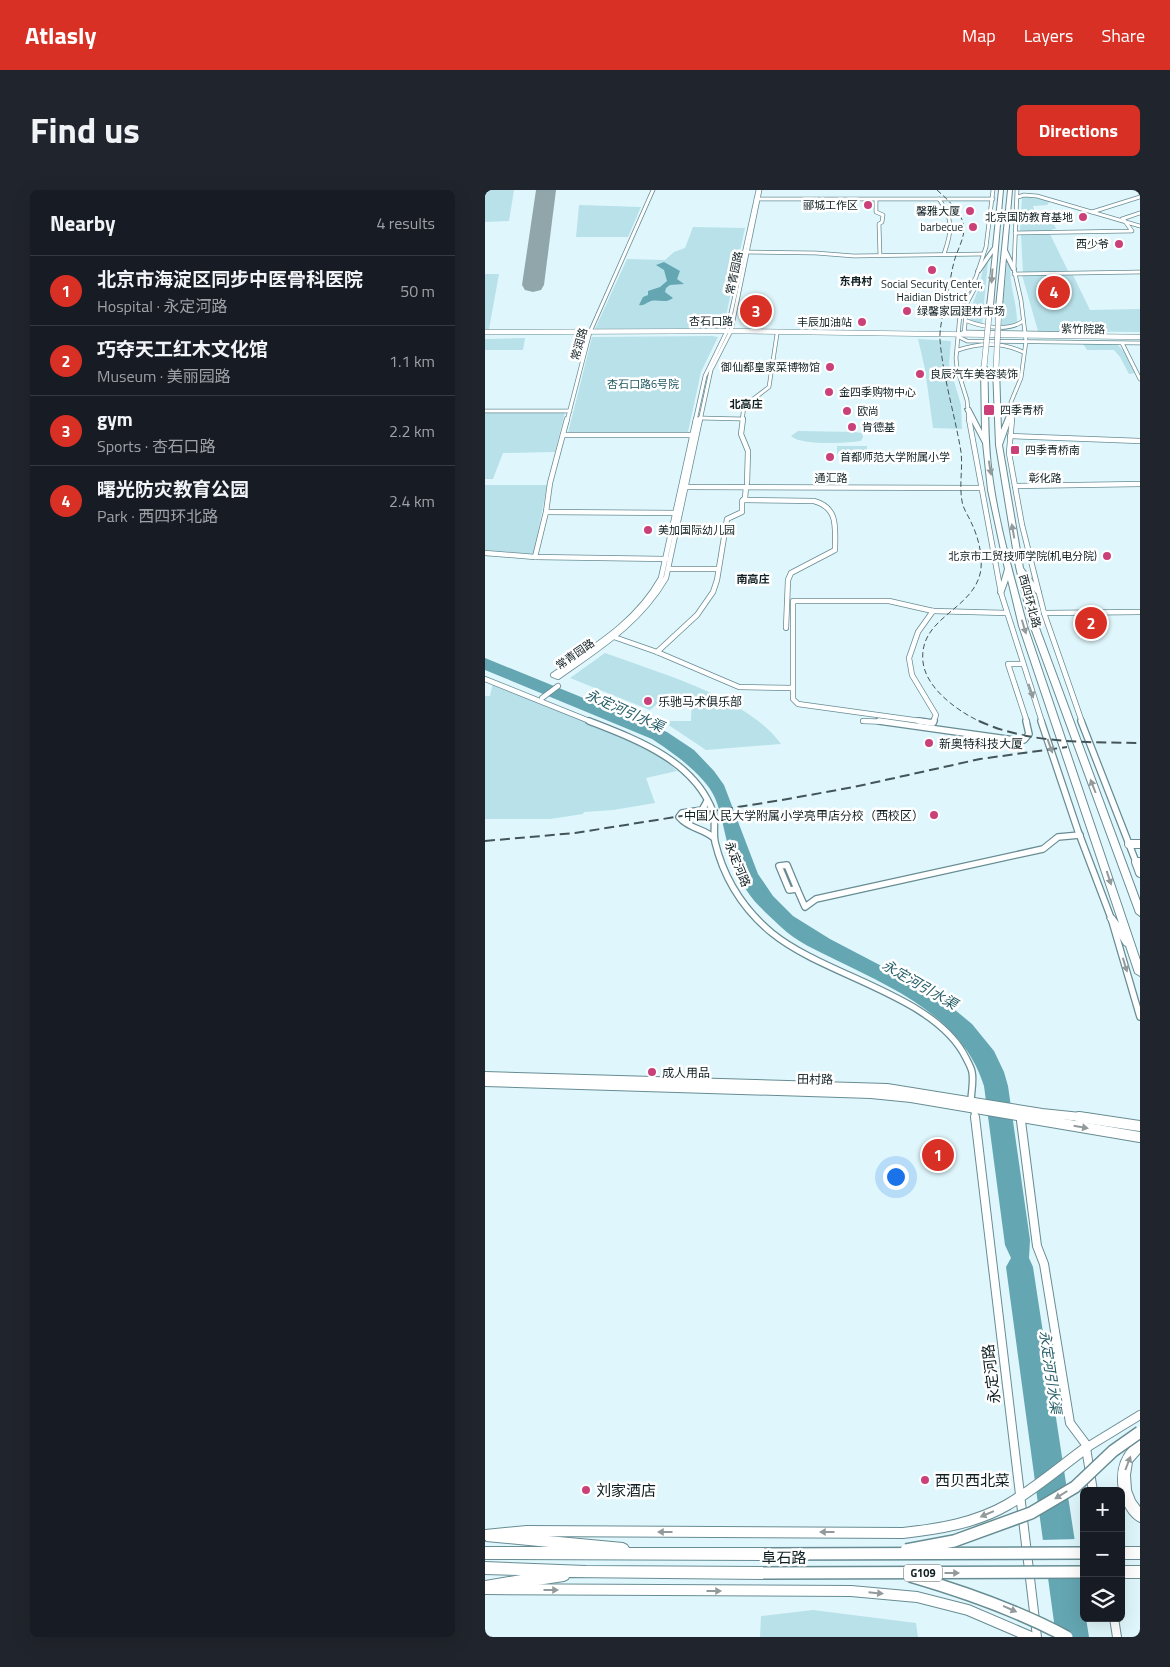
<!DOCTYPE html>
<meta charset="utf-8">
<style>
:root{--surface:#171b24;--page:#20242c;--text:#f1f3f6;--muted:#9ea1a6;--line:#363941;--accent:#d93025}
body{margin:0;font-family:"Titillium Web","Noto Sans SC",sans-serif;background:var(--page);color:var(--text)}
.controls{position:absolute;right:15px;bottom:15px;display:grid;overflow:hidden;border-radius:8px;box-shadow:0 5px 20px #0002}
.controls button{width:45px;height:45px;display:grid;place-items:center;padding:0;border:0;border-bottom:1px solid var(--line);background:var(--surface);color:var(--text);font:25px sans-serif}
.you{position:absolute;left:410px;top:986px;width:18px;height:18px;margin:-12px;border:4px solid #fff;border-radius:50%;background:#1a73e8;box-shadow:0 0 0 8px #1a73e833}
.badge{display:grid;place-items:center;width:32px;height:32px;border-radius:50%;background:var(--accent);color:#fff;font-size:16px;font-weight:700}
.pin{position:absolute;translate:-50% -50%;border:2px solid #fff;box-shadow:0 1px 5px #0006}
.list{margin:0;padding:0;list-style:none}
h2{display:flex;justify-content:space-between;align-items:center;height:65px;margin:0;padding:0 20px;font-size:21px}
h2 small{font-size:16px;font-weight:400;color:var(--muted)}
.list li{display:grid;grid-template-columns:32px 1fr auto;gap:15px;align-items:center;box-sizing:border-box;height:70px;padding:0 20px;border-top:1px solid var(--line)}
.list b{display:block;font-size:19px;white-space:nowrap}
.list p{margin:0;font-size:16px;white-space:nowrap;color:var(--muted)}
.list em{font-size:16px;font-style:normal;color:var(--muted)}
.icon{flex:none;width:28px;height:28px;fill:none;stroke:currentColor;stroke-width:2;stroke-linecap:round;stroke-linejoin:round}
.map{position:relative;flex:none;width:655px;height:1447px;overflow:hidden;border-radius:8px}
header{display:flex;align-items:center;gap:30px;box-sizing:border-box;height:70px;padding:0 25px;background:var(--accent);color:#fff}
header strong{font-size:24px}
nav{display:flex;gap:28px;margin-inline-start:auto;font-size:18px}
.intro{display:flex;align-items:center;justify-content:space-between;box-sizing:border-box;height:120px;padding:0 30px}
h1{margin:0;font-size:35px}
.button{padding:12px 22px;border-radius:8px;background:var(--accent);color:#fff;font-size:18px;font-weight:700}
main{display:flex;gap:30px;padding:0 30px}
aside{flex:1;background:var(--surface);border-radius:8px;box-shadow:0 5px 20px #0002}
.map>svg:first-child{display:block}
.green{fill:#b8e1e9}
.water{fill:#64a6b2}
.pier{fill:#dff7fc}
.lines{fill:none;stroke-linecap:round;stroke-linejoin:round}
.runway{fill:#91a6aa;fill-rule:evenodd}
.minor-far3-casing{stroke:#678c93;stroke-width:4.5}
.minor-far2-casing{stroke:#678c93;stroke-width:6}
.minor-far1-casing{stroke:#678c93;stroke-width:8}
.minor-casing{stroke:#678c93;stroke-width:10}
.major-far2-casing{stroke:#678c93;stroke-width:5.5}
.major-far1-casing{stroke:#678c93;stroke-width:10}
.major-casing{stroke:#678c93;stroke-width:12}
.highway-casing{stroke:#678c93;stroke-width:2}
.minor-far3{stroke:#fff;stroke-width:3}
.minor-far2{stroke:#fff;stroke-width:4.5}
.minor-far1{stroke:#fff;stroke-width:5.5}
.minor{stroke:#fff;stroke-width:8}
.major-far2{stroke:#fff;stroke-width:4.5}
.major-far1{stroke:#fff;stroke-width:8}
.major{stroke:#fff;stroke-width:10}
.highway{fill:#fff;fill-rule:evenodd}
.rail-far1{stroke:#435558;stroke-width:1;stroke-dasharray:5.5 3;stroke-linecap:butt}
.rail{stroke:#435558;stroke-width:2;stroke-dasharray:10 5;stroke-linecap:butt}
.highway-bridge-far1-casing{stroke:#678c93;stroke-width:6;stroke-linecap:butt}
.highway-bridge-casing{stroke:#678c93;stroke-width:14;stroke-linecap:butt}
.highway-bridge-far1{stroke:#fff;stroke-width:5}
.highway-bridge{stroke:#fff;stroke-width:11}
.oneway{fill:#939a9c}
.poi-dot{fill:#ca417a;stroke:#fff;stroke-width:2}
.labels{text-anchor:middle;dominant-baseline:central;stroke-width:5;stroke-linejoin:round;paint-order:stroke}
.far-poi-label{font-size:11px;fill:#0f1f22;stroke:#fff;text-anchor:start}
.far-street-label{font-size:11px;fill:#0f1f22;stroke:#fff}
.far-neighbourhood-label{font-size:11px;font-weight:bold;fill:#0f1f22;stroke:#fff}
.far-park-label{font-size:11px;fill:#205862;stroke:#fff}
.shield{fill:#fff;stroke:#576264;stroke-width:1}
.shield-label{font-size:11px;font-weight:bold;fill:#0f1f22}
.poi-label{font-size:12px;fill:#0f1f22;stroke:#fff;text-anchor:start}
.street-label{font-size:12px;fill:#0f1f22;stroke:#fff}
.water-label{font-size:14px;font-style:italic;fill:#265d67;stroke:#fff}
.near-street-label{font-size:15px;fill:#0f1f22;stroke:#fff}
.near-poi-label{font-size:15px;fill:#0f1f22;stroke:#fff;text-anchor:start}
</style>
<header>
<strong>Atlasly</strong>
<nav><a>Map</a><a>Layers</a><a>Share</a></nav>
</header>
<div class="intro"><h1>Find us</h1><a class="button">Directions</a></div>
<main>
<aside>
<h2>Nearby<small>4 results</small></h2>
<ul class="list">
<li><span class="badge">1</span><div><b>北京市海淀区同步中医骨科医院</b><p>Hospital · 永定河路</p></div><em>50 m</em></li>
<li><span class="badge">2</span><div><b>巧夺天工红木文化馆</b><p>Museum · 美丽园路</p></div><em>1.1 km</em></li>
<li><span class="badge">3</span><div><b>gym</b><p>Sports · 杏石口路</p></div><em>2.2 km</em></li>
<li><span class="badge">4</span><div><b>曙光防灾教育公园</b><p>Park · 西四环北路</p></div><em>2.4 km</em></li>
</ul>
</aside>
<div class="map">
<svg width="655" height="1447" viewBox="0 0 655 1447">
<rect width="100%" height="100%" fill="#dff7fc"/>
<g class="green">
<polygon points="3,0 29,0 24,31 0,32 0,4"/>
<polygon points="546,6 565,11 562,15 548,16 550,23 570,23 574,32 568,32 571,39 567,39 568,41 535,42 537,7"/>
<polygon points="94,15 156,17 143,47 91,47"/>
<polygon points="208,37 260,38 239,135 231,138 110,139 142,69 180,70 189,62 200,58"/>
<polygon points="565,44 584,83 538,83 536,45"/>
<path d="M503,72L497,134L484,132C484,118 490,110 494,97C497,89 496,77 503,72Z"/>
<path d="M522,74H525C526,80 525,85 526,91C528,105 532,118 532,132L527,135H516Z"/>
<polygon points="0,84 14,84 4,139 0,140"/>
<polygon points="537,85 588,85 605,120 655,119 655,142 553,141"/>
<polygon points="227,146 233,147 216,182 203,242 83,243 107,147"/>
<polygon points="40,148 38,160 0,160 0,149"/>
<polygon points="433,149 466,151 464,174 476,215 477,239 448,238 440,179"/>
<polygon points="597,152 632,154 641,164 650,183 644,184 635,167 629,160 602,160"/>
<polygon points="0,222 80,222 70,262 18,263 8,289 0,289"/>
<path d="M313,241L370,242L377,243L378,247L376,251C362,253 316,256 306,246Z"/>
<polygon points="352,256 382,256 382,265 352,264"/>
<polygon points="0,295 62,295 49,364 0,360"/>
<path d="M120,463C174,483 262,507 296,554L221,560L182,534L184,531H206L207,508H184L182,514L171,515L165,520L85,488Z"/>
<polygon points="8,493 151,552 179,569 192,581 161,588 170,613 128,620 99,622 98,624 65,629 0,629 0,506 5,506"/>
<polygon points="328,1420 431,1433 433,1447 275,1447 276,1426"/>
</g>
<g class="water">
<path d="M179,72L195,81L192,89L199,94L185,95L181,98L180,102L188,108C180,114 174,109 166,111C160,113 160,116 154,115L158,107L163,105V101L175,97L182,91L179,80L171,75Z"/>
<path d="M0,468L182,542L209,560L229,581L239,595L273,684L288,706L308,726L345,749L452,805L487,834L509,861L519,882L523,896L545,1050L544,1068L548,1077L599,1411V1428H601L604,1447H571L521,1077L526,1068L520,1055L499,896C478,828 410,799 351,770C333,761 310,751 296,737C285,726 270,714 262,701C254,690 248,672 244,659C239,643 237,624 230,608C220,585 187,562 167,549L0,480Z"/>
</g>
<polygon class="pier" points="592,1349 598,1389 561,1389 556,1350"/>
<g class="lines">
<polygon class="runway" points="51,0 71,0 59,95 56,100 48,102 40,100 37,95"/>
<g class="minor-far3-casing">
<g id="minor-far3">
<polyline points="533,7 539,5 552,6 655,36"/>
<polyline points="271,9 508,9"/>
<path d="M454,9C469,30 467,41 459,64"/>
<polyline points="391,10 391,22 398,25 397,32 394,34 395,66"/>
<polyline points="607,22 655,7"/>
<polyline points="637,29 655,23"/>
<polyline points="530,43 647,41 639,30"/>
<polyline points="259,62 331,63 369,66 498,64"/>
<polyline points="529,84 655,82"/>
<path d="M482,131C498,137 523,142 538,131"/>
<polyline points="479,144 482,113 491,96 491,91"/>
<polyline points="473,145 479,142 603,144"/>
<polyline points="474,147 482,151 655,153"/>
<polyline points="637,153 655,189"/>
<path d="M473,160C494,153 517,152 538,162"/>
<polyline points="0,221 85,221"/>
<polyline points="215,228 258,229"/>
<polyline points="82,231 105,142 168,0"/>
<polyline points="210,231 220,186 242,141 273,0"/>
<polyline points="215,231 226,180 246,141 275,0"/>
<polyline points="257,231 259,216 284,197 292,144"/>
<polyline points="484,231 482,210 472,178 471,168 476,113 491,87 501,57 508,0"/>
<polyline points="527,231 526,212 536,188 541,151 536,110 529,79 532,0"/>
</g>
</g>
<g class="minor-far2-casing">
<g id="minor-far2">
<path d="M211,229L176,388C151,433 109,457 68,485L73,487C114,458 155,433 181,388L215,229"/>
<polyline points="258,229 256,244 263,261 262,293"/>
<polyline points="484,229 516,403 557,532"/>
<polyline points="527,229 524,263 537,335 559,423 597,532"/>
<polyline points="78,245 208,245"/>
<polyline points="525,246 655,251"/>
<polyline points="530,296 655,294"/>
<polyline points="199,297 496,298"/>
<path d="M258,310L329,311C354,318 350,338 350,360L306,383L303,390L301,438"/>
<polyline points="61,322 194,323"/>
<polyline points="0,363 50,367 181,369"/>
<polyline points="50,367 61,322 65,293 82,229"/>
<polyline points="184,379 233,379"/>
<polyline points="448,421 522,423"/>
<polyline points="448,421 433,442 424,468 427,485 451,525 448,532"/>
<polyline points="559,423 655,422"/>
<polyline points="129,447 172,462 254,497 308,498"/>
<polyline points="172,462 212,425 228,402 232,390 242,329 257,322 257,311 260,308 261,297"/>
<polyline points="537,474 523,474 542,532"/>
<polyline points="0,489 107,532"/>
<polyline points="57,508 73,496"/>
<polyline points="378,531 403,532"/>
<polyline points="443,532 313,514 308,509 308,411 404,411 448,421"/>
</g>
</g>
<g class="minor-far1-casing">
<g id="minor-far1">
<path d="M104,531C150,549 209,570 228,622C231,632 228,642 230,652C239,689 258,719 287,743C341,787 450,805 481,868C483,872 486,877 487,882C489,891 486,903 486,912"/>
<polyline points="394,531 529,550 539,550 544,544 541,531"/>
<polyline points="434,531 448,533 449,531"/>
<polyline points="556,531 593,641 626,728 655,827"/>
<polyline points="596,531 651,672"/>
<path d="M222,611L217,620L197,623L194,627C204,639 218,638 229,648"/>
<polygon points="302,675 312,699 304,700 294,676"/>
<polyline points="312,699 320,717 331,709 558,659 573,647 595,645"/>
<polyline points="489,918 490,928"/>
</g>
</g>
<g class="minor-casing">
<g id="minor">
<polyline points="490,927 552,1447"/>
<polyline points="536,931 552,1056 559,1074 585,1233 603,1257"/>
<polyline points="608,1301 601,1258 655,1225"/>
<polyline points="629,1428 632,1447"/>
</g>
</g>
<g class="major-far2-casing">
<polyline id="major-far2" points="0,142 246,141 655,147"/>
</g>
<g class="major-far1-casing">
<g id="major-far1">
<polyline points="644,654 655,654"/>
<polyline points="655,672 651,672 655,683"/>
<polyline points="0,886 402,898 557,923 605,928"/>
<polyline points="0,892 386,904 426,908 544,928"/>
</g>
</g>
<g class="major-casing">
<g id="major">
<polyline points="537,927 655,947"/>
<polyline points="594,927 655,936"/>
<path d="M0,1345L42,1341L418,1343C454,1339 491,1333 522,1315C550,1299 575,1277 601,1258"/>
<polyline points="0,1399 366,1401 432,1407 483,1420 546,1447"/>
</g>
</g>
<g class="highway-casing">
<g id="highway">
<polygon points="514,0 518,0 508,116 505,118 502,116 508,63 495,82 491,81 508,57"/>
<polygon points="523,0 527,0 522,60 531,79 527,80 521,68 517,117 514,119 511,117"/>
<path d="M499,175L502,177C504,210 502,243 506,276C512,330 528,383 542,436L655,770V786L650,783L641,756L639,755L622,728L626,725L629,726L634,733L534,436L523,390L518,404L516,405L513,403L520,379L503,300L498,253L480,219L485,218L497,241L496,177Z"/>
<polygon points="511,176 514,178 516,240 523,223 528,224 517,255 538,378 556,402 555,403 551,403 541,390 553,435 655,711 655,726 651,723 545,435 531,377 511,255 508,178"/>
<path d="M655,1249V1263L647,1272L645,1285L646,1300L650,1310L655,1317V1332C644,1327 636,1312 636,1301L634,1300C631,1283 634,1269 645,1257C649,1253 650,1250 655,1249Z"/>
<polygon points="0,1340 138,1353 142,1355 144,1358 279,1358 283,1360 285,1364 283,1368 279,1370 0,1369 0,1357 64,1357 1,1351"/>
<rect x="636" y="1357" width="19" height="12"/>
<polygon points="0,1372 101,1376 278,1377 282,1379 284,1383 282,1387 278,1389 84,1387 83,1389 79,1391 0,1403 0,1391 36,1385 0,1384"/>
<rect x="636" y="1376" width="19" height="12"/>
</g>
</g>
<use href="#minor-far3" class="minor-far3"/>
<use href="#minor-far2" class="minor-far2"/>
<use href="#minor-far1" class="minor-far1"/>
<use href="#minor" class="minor"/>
<use href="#major-far2" class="major-far2"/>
<use href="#major-far1" class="major-far1"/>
<use href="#major" class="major"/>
<use href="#highway" class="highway"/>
<path class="rail-far1" d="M452,0C462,9 473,19 478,32C482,46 472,59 469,72C466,83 465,94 462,105C460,120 454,135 455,150C458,188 470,225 476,262C478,278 474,295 477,311C478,319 483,325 486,332C493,346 499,368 495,384C486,421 433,428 438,472C441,499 474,522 496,532"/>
<g class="rail">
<path d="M494,531C544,554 601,552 655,553"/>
<polyline points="0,651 90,643 297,610 369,597 495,569 582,557"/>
</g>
<g class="highway-bridge-far1-casing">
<g id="highway-bridge-far1">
<polyline points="499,177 505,116"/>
<polyline points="511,178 514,117"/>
</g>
</g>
<g class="highway-bridge-casing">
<g id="highway-bridge">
<polyline points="421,1360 469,1351 546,1323 590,1297 628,1261 655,1242"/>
<polyline points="279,1364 599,1363"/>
<polyline points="278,1383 599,1382"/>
<path d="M425,1386C480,1402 532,1420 582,1447"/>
</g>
</g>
<use href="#highway-bridge-far1" class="highway-bridge-far1"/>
<use href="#highway-bridge" class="highway-bridge"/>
</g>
<defs><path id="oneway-solid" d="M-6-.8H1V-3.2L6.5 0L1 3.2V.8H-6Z" transform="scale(1.25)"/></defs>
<g class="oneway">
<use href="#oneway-solid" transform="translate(507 86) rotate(94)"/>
<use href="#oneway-solid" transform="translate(505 278) rotate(81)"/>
<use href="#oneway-solid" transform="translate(528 341) rotate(-100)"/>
<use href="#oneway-solid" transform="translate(539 437) rotate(73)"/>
<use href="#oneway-solid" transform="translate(546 501) rotate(71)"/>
<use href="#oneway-solid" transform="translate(565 556) rotate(70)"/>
<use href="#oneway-solid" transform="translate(608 596) rotate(-111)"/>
<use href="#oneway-solid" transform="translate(624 688) rotate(72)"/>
<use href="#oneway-solid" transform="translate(640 775) rotate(73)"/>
<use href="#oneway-solid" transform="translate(596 937) rotate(10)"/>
<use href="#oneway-solid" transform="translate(643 1273) rotate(-69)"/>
<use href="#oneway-solid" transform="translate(576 1305) rotate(148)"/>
<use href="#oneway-solid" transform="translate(502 1324) rotate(157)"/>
<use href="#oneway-solid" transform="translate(180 1342) rotate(-180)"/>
<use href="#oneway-solid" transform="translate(342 1342) rotate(-180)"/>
<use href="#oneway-solid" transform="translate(467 1383)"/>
<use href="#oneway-solid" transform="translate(66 1400)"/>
<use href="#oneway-solid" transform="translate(229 1401)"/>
<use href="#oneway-solid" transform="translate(391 1403) rotate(6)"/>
<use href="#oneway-solid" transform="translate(525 1419) rotate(24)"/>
</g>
<g class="poi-dot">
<circle cx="383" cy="15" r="5"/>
<circle cx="485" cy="21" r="5"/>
<circle cx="598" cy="27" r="5"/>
<circle cx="488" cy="37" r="5"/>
<circle cx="634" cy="54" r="5"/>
<circle cx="447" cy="80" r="5"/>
<circle cx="422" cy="121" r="5"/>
<circle cx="377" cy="132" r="5"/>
<circle cx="345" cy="177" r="5"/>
<circle cx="435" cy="184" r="5"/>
<circle cx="344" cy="202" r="5"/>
<rect x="498" y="214" width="12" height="12" rx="2.5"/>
<circle cx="362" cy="221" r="5"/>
<circle cx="367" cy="237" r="5"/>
<rect x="525" y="255" width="10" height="10" rx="2.5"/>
<circle cx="345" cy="267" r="5"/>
<circle cx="163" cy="340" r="5"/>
<circle cx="622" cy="366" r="5"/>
<circle cx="163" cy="511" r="5"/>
<circle cx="444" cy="553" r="5"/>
<circle cx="449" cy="625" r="5"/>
<circle cx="167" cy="882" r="5"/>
<circle cx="440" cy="1290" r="5"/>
<circle cx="101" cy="1300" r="5"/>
</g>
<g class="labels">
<g class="far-poi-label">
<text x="373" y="15" text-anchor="end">郦城工作区</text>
<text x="475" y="21" text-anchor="end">馨雅大厦</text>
<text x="588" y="27" text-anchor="end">北京国防教育基地</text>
<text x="478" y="37" text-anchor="end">barbecue</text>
<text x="624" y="54" text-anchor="end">西少爷</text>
<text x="447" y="94" text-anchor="middle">Social Security Center,<tspan x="447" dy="13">Haidian District</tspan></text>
<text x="432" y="121">绿馨家园建材市场</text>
<text x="367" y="132" text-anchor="end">丰辰加油站</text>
<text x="335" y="177" text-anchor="end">御仙都皇家菜博物馆</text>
<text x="445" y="184">良辰汽车美容装饰</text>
<text x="354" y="202">金四季购物中心</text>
<text x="515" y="220">四季青桥</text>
<text x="372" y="221">欧尚</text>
<text x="377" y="237">肯德基</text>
<text x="540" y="260">四季青桥南</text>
<text x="355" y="267">首都师范大学附属小学</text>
<text x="173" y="340">美加国际幼儿园</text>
<text x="612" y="366" text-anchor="end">北京市工贸技师学院(机电分院)</text>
</g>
<g class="far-street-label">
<text transform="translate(249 83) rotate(-78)">常青园路</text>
<text x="226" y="131">杏石口路</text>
<text transform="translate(598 139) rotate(1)">紫竹院路</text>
<text transform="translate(94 154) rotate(-74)">常润路</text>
<text x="346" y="288">通汇路</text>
<text x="560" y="288">彰化路</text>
<text transform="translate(545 411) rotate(75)">西四环北路</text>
<text transform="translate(90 464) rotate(-35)">常青园路</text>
</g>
<g class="far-neighbourhood-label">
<text x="371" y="91">东冉村</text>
<text x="261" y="214">北高庄</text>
<text x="268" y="389">南高庄</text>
</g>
<g class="far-park-label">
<text x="158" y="194">杏石口路6号院</text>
</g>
<rect class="shield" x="419" y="1374.5" width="38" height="17" rx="4"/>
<g class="shield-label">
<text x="438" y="1383">G109</text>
</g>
<g class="poi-label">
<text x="173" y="511">乐驰马术俱乐部</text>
<text x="454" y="553">新奥特科技大厦</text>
<text x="439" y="625" text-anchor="end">中国人民大学附属小学亮甲店分校（西校区）</text>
<text x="177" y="882">成人用品</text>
</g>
<g class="street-label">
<text transform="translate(253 674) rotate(68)">永定河路</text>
<text transform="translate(330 889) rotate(1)">田村路</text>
</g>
<g class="water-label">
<text transform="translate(140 520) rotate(24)">永定河引水渠</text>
<text transform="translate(435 794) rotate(30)">永定河引水渠</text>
<text transform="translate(566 1182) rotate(82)">永定河引水渠</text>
</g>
<g class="near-street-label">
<text transform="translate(506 1184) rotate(-97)">永定河路</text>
<text x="299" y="1367">阜石路</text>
</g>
<g class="near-poi-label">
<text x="450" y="1290">西贝西北菜</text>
<text x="111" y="1300">刘家酒店</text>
</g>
</g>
</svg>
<div class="controls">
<button>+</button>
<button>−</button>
<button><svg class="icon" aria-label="layers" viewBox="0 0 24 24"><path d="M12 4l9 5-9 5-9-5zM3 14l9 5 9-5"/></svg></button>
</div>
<div class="you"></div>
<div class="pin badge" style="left:453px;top:965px">1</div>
<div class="pin badge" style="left:606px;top:433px">2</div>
<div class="pin badge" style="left:271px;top:121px">3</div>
<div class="pin badge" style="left:569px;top:102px">4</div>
</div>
</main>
